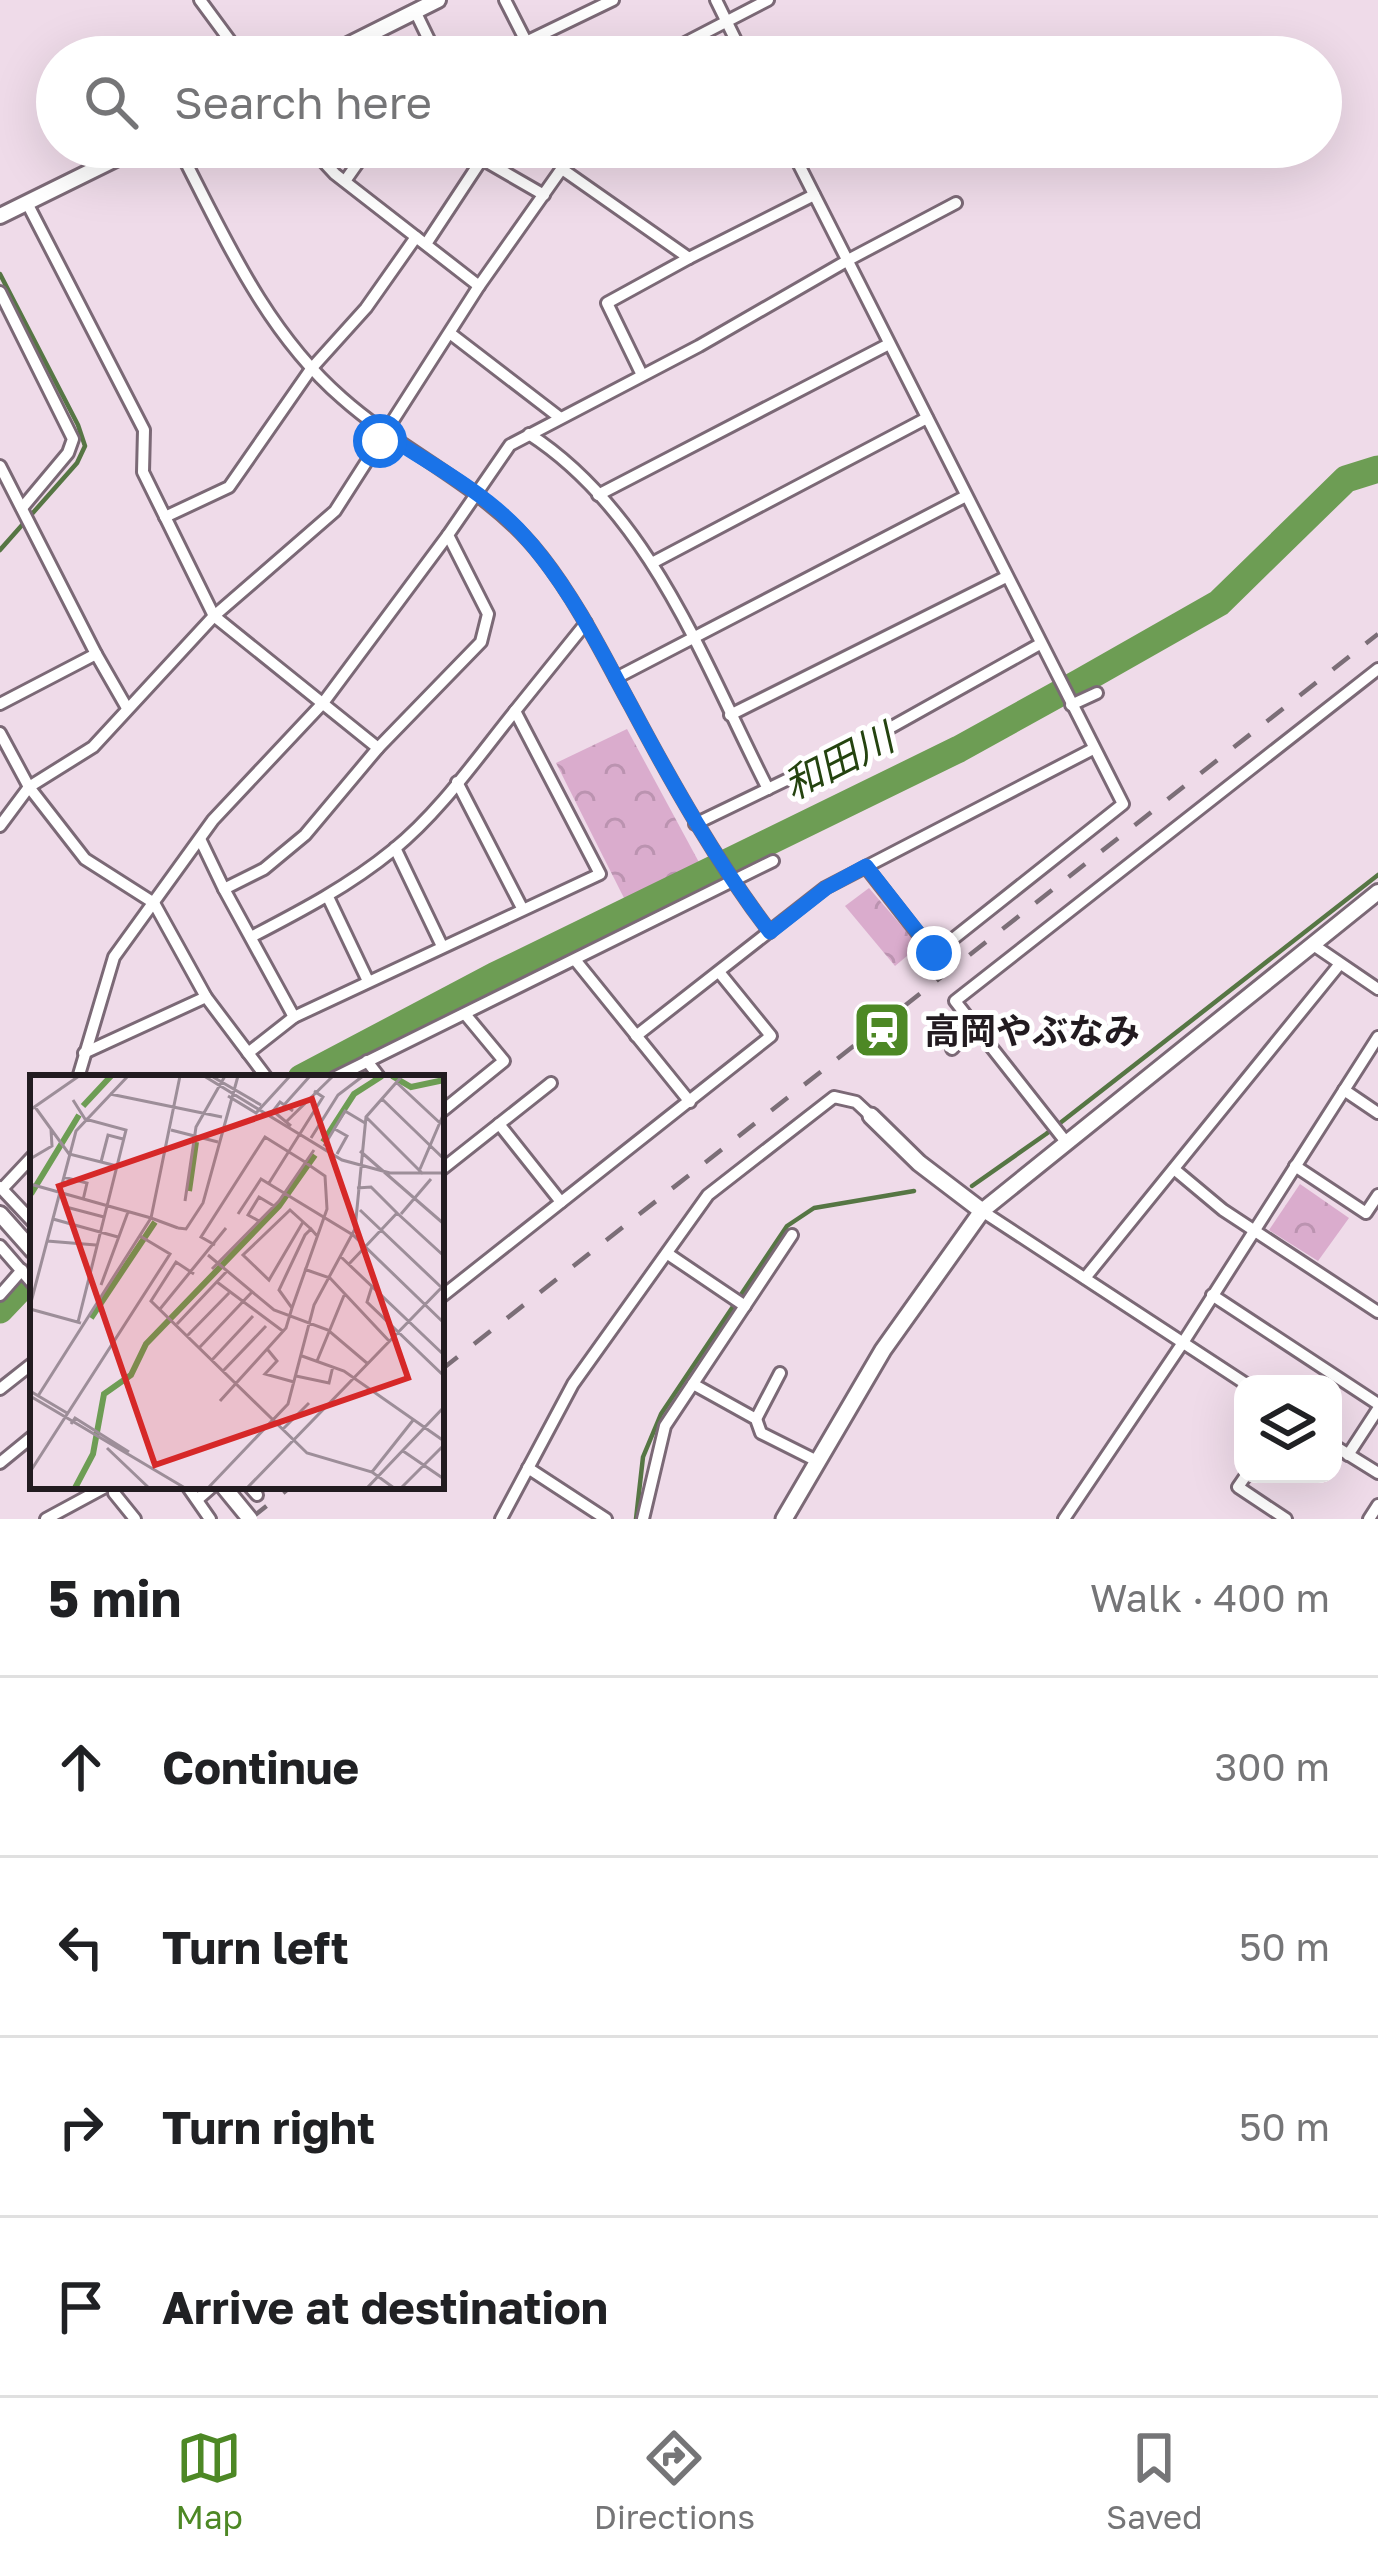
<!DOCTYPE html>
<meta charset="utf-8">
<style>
:root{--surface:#fff;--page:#f6f6f6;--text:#202124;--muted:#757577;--line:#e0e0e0;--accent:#4d8825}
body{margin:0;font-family:"Golos Text","Noto Sans JP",sans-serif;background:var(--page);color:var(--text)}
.controls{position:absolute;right:36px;bottom:36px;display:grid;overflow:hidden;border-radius:24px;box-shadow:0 12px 48px #0002}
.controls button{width:108px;height:108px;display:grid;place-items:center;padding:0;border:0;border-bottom:3px solid var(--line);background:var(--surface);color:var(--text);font:60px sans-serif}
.stop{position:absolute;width:36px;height:36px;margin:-27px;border:9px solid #1a73e8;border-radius:50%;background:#fff}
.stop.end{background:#1a73e8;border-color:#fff;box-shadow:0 3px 12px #0008}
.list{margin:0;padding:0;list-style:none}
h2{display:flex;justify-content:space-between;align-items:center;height:156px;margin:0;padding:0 48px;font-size:51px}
h2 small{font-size:39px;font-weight:400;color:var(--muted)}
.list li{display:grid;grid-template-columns:78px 1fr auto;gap:36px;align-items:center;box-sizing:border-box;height:180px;padding:0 48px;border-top:3px solid var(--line)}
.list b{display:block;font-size:45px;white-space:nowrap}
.list em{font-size:39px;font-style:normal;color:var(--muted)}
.icon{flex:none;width:66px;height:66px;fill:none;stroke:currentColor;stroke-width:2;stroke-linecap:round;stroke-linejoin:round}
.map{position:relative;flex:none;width:1378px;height:1519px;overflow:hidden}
.search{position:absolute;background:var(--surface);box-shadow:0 12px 48px #0002;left:36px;right:36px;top:36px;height:132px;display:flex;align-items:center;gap:30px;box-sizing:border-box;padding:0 42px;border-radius:66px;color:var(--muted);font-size:45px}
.sheet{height:876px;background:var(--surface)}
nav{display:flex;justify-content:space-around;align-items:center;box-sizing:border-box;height:168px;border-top:3px solid var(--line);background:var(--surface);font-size:33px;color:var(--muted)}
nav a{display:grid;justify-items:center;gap:6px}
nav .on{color:var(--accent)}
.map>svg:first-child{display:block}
.forest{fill:url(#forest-crowns)}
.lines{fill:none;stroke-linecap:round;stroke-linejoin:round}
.stream{stroke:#567644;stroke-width:4.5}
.river{stroke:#6d9d54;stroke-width:27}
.minor-casing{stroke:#7b6976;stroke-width:16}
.tertiary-casing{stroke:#7b6976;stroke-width:20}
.secondary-casing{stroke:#7b6976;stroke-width:21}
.minor{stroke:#fff;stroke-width:10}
.tertiary{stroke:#fff;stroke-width:14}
.secondary{stroke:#fff;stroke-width:15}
.rail{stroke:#7b6e77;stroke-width:4.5;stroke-dasharray:21 21;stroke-linecap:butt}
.tertiary-bridge-casing{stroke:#7b6976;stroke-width:20;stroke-linecap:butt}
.tertiary-bridge{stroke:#fff;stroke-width:14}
.route{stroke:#1a73e8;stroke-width:15}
.labels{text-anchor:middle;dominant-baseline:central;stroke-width:10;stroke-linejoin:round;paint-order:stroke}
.poi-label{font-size:36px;font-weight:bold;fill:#221b20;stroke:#fff;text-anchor:start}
.water-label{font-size:39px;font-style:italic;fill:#24430f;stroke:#fff}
.inset-river{fill:none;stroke:#6d9d54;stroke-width:6}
.inset-road{fill:none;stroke:#9d8e99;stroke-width:3}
.view{fill:#d62828;fill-opacity:0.15;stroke:#d62828;stroke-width:6}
.inset-edge{fill:none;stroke:#221b20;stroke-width:6}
</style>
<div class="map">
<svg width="1378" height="1519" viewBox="0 0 1378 1519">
<defs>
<pattern id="forest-crowns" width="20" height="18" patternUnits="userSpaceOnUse" patternTransform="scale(3)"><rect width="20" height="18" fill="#daaccd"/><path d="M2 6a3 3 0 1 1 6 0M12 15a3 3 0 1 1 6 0" fill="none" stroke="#bb93b0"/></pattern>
</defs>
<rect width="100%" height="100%" fill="#efdbe9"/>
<g class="forest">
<polygon points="627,729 701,866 626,902 556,763"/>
<polygon points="869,888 919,946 895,966 845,906"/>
<polygon points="1300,1184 1349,1218 1318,1261 1269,1230"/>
</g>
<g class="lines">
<g class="stream">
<polyline points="0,274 78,425 85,446 77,463 0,550"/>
<polyline points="972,1186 1046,1134 1378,875"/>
<polyline points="636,1519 643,1457 661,1414 787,1226 814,1208 914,1191"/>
</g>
<g class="river">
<polyline points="301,1078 494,976 959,749 1080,682 1219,603 1346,479 1378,469"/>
<polyline points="0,1310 19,1290"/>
</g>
<g class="minor-casing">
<g id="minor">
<polyline points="200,0 242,57"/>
<polyline points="505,0 534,57"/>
<polyline points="716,0 744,57"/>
<polyline points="415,11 431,44 423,57"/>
<polyline points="526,42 613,0"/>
<polyline points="658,57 768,0"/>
<path d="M178,147C224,236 265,331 342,398C406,455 489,488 542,557C578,603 603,655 631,706C673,785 716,861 770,932"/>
<polyline points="310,147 335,174 479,286"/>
<polyline points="461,147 544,195"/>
<polyline points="790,147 1123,804 934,954 866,867"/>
<polyline points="562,169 689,258 607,303 642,375"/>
<polyline points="345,181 369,147"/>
<polyline points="27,203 144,430 143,472 214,616 378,748"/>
<polyline points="426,244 482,159"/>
<polyline points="689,258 814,195"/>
<polyline points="0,292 73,439 68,453 22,508"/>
<polyline points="451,334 559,417"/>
<path d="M529,434C651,513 704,664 768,789"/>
<polyline points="0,466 96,654 127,708"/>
<polyline points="598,495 889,344"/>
<polyline points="165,517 229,487 311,369 366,308 416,237"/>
<polyline points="652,563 927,418"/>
<polyline points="616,678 966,496"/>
<polyline points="0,704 96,654"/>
<polyline points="1071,705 1097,693"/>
<polyline points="515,711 586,623"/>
<polyline points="730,715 1006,577"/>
<polyline points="0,733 29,787 85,859 154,903 206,997 267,1078"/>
<polyline points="457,782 522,908"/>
<polyline points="695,824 863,743 1040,644"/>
<polyline points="0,826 29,787 93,747 214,616 335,511 479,286 577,147"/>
<polyline points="200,839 224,889 264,869 305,835 378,748 481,642 488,614 448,535 510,445 699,346 850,259 956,203"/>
<polyline points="395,848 442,946"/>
<path d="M224,889L294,1017L600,874L515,711C477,758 440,812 393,850C349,886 301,911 251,937"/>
<polyline points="328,897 368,981"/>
<polyline points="1312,944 1378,989"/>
<polyline points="576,961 690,1102"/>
<polyline points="636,1036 825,888 1093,749"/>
<polyline points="952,1049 974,1026"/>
<polyline points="84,1053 206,997"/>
<polyline points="248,1053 294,1017"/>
<polyline points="367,1061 380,1078"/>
<polyline points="78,1078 114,957 213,820 323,703 448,535"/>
<polyline points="334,1078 773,861"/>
<polyline points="1344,1090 1378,1113"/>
<polyline points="441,1112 504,1061 465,1014"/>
<polyline points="499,1124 561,1202"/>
<polyline points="1066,1142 955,1001 1378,669"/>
<polyline points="1295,1166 1366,1213 1378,1195"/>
<polyline points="1174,1169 1223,1210 1378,1312"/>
<polyline points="441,1170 551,1083"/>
<polyline points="0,1187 33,1222"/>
<polyline points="2,1189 33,1156"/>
<polyline points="982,1211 1246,1384"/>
<polyline points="0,1246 33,1284"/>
<polyline points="668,1254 745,1306"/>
<polyline points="1085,1278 1339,965"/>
<polyline points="0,1295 22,1270"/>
<polyline points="1212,1295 1378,1404"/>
<polyline points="441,1297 771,1036 719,972"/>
<polyline points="693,1384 756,1419 761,1433 817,1461"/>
<polyline points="0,1389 33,1363"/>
<polyline points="756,1419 780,1373"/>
<polyline points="1333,1445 1378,1473"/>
<polyline points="1348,1455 1378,1409"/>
<polyline points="0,1463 33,1436"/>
<polyline points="528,1468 606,1519"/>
<polyline points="1247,1474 1238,1487 1286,1519"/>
<polyline points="187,1486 210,1519"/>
<polyline points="249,1486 257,1495"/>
<polyline points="114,1493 135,1519"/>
<polyline points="198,1499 213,1486"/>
<polyline points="46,1519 107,1486"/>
<polyline points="501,1519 573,1384 708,1195 834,1097 856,1102 871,1116"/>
<polyline points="643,1519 665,1426 792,1235"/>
<polyline points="1064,1519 1184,1341 1378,1037"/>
<polyline points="1369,1519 1378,1505"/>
</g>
</g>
<g class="tertiary-casing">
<g id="tertiary">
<polyline points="324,57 438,0"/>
<polyline points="0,216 140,147"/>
<polyline points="982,1211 1378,892"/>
<polyline points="0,1214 33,1251"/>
</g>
</g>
<g class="secondary-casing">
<polyline id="secondary" points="784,1519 883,1350 982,1211 919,1163 871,1116"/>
</g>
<use href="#minor" class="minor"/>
<use href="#tertiary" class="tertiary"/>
<use href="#secondary" class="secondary"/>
<g class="rail">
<polyline points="441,1370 1378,634"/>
<polyline points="250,1519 292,1486"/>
</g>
<g class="tertiary-bridge-casing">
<polyline id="tertiary-bridge" points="223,1486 250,1519"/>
</g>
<use href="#tertiary-bridge" class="tertiary-bridge"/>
</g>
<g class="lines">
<path class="route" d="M380,441L384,434C429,463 481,490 518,529C567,581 598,645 631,706C673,785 716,861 770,932L826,888L866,866L934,953"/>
</g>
<defs>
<g id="station-square" transform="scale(3)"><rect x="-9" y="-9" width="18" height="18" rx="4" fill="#4d8825" stroke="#fff"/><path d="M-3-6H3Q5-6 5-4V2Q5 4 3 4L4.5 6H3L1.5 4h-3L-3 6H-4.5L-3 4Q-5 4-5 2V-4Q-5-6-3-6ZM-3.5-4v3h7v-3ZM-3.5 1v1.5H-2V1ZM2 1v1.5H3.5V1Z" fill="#fff"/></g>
</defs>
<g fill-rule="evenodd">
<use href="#station-square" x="882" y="1030"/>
</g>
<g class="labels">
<g class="poi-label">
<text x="924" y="1030">高岡やぶなみ</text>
</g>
<g class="water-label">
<text transform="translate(838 761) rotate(-27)">和田川</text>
</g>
</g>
<g transform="translate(30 1075)">
<rect width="414" height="414" fill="#efdbe9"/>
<path class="inset-river" d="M362,1L381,12L414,5M53,31L81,1M293,67L324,19L352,1M159,116L166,67M1,119L49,40M61,243L125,147M45,413L63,379L74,319L101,300L116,269L249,131L285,80"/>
<path class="inset-road" d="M174,1L312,85L360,98H414M183,2L231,30M366,7L410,48M80,19L192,42M198,21L226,38L260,1M351,23L414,84M43,25L55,44L96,55L48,247M254,30L280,1M5,32L39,79L87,91M0,35L49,1M336,42L393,99M256,47L303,1M261,51L243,36L250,27L263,36M303,53L317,61L307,79M141,55L188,67M281,63L308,20L333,1M294,71L315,36L335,48M330,76L414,149M0,84L22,71L21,55M71,87L78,60L93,64M390,94L414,38M33,102L57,108L53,125M239,108L293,22L284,16M0,109L121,143L8,321M327,113L341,112L367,138M155,126L166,52L195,1M36,132L74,142M330,135L411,212M208,139L231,104L323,160L414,248M371,139L401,104M23,144L88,162M229,146L218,140L229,122L244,131M273,147L239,205L213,180L260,135L281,154M148,153L156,154L173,128L208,1M148,153L121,143L150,1M17,166L66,170M185,170L171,162L235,62L275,87M178,180L244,235L298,255L338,289M310,181L414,280M319,189L367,138L414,181M182,194L249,126L284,75M274,194L300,203L360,267M164,199L146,187L121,226L277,378L342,397L364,413M187,207L254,257M71,210L98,137M342,211L337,227L414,301M0,231L46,56L98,1M262,233L297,134L295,101L276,88M0,234L51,248M130,234L196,153M147,249L198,195M157,261L199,218M169,273L222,217M238,275L247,286L235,299L264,307M272,281L314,296L414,366M182,285L223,241M287,286L315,218M193,296L236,251M266,301L299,308L303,291M0,316L37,338M0,321L155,413M190,326L256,253L262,233L249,215L275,160L281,154L288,162M41,349L45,343L99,377M253,354L279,328M77,373L119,413M373,376L414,404M0,397L140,179L110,161M342,397L384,344M178,413L258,329L284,230L325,154L336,42L372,1M217,413L414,210M337,413L414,332M371,413L414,370"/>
<path class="view" d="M282,24L378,303L125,390L29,111Z"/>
<rect width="414" height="414" class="inset-edge"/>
</g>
</svg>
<div class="controls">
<button><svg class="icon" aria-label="layers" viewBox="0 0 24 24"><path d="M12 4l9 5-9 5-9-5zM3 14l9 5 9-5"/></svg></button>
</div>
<div class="stop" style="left:380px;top:441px"></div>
<div class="stop end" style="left:934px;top:953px"></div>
<div class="search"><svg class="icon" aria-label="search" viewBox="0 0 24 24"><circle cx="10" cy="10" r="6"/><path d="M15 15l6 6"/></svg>Search here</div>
</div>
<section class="sheet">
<h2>5 min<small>Walk · 400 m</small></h2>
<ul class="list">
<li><svg class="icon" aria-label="ahead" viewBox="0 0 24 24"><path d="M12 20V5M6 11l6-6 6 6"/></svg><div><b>Continue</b></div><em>300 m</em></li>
<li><svg class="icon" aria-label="left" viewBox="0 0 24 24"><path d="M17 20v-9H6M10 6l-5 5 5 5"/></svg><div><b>Turn left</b></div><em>50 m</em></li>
<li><svg class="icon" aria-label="right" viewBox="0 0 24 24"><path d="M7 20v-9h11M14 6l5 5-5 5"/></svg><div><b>Turn right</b></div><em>50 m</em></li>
<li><svg class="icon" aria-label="arrive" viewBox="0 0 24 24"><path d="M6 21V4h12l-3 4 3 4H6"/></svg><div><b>Arrive at destination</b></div></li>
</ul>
</section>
<nav>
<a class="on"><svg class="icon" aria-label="map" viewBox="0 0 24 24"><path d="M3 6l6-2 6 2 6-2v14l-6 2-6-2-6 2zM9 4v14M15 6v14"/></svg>Map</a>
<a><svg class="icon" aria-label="directions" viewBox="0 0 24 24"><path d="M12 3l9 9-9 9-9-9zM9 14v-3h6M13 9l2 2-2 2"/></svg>Directions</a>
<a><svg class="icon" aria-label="saved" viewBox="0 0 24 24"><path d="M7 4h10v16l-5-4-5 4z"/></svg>Saved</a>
</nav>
